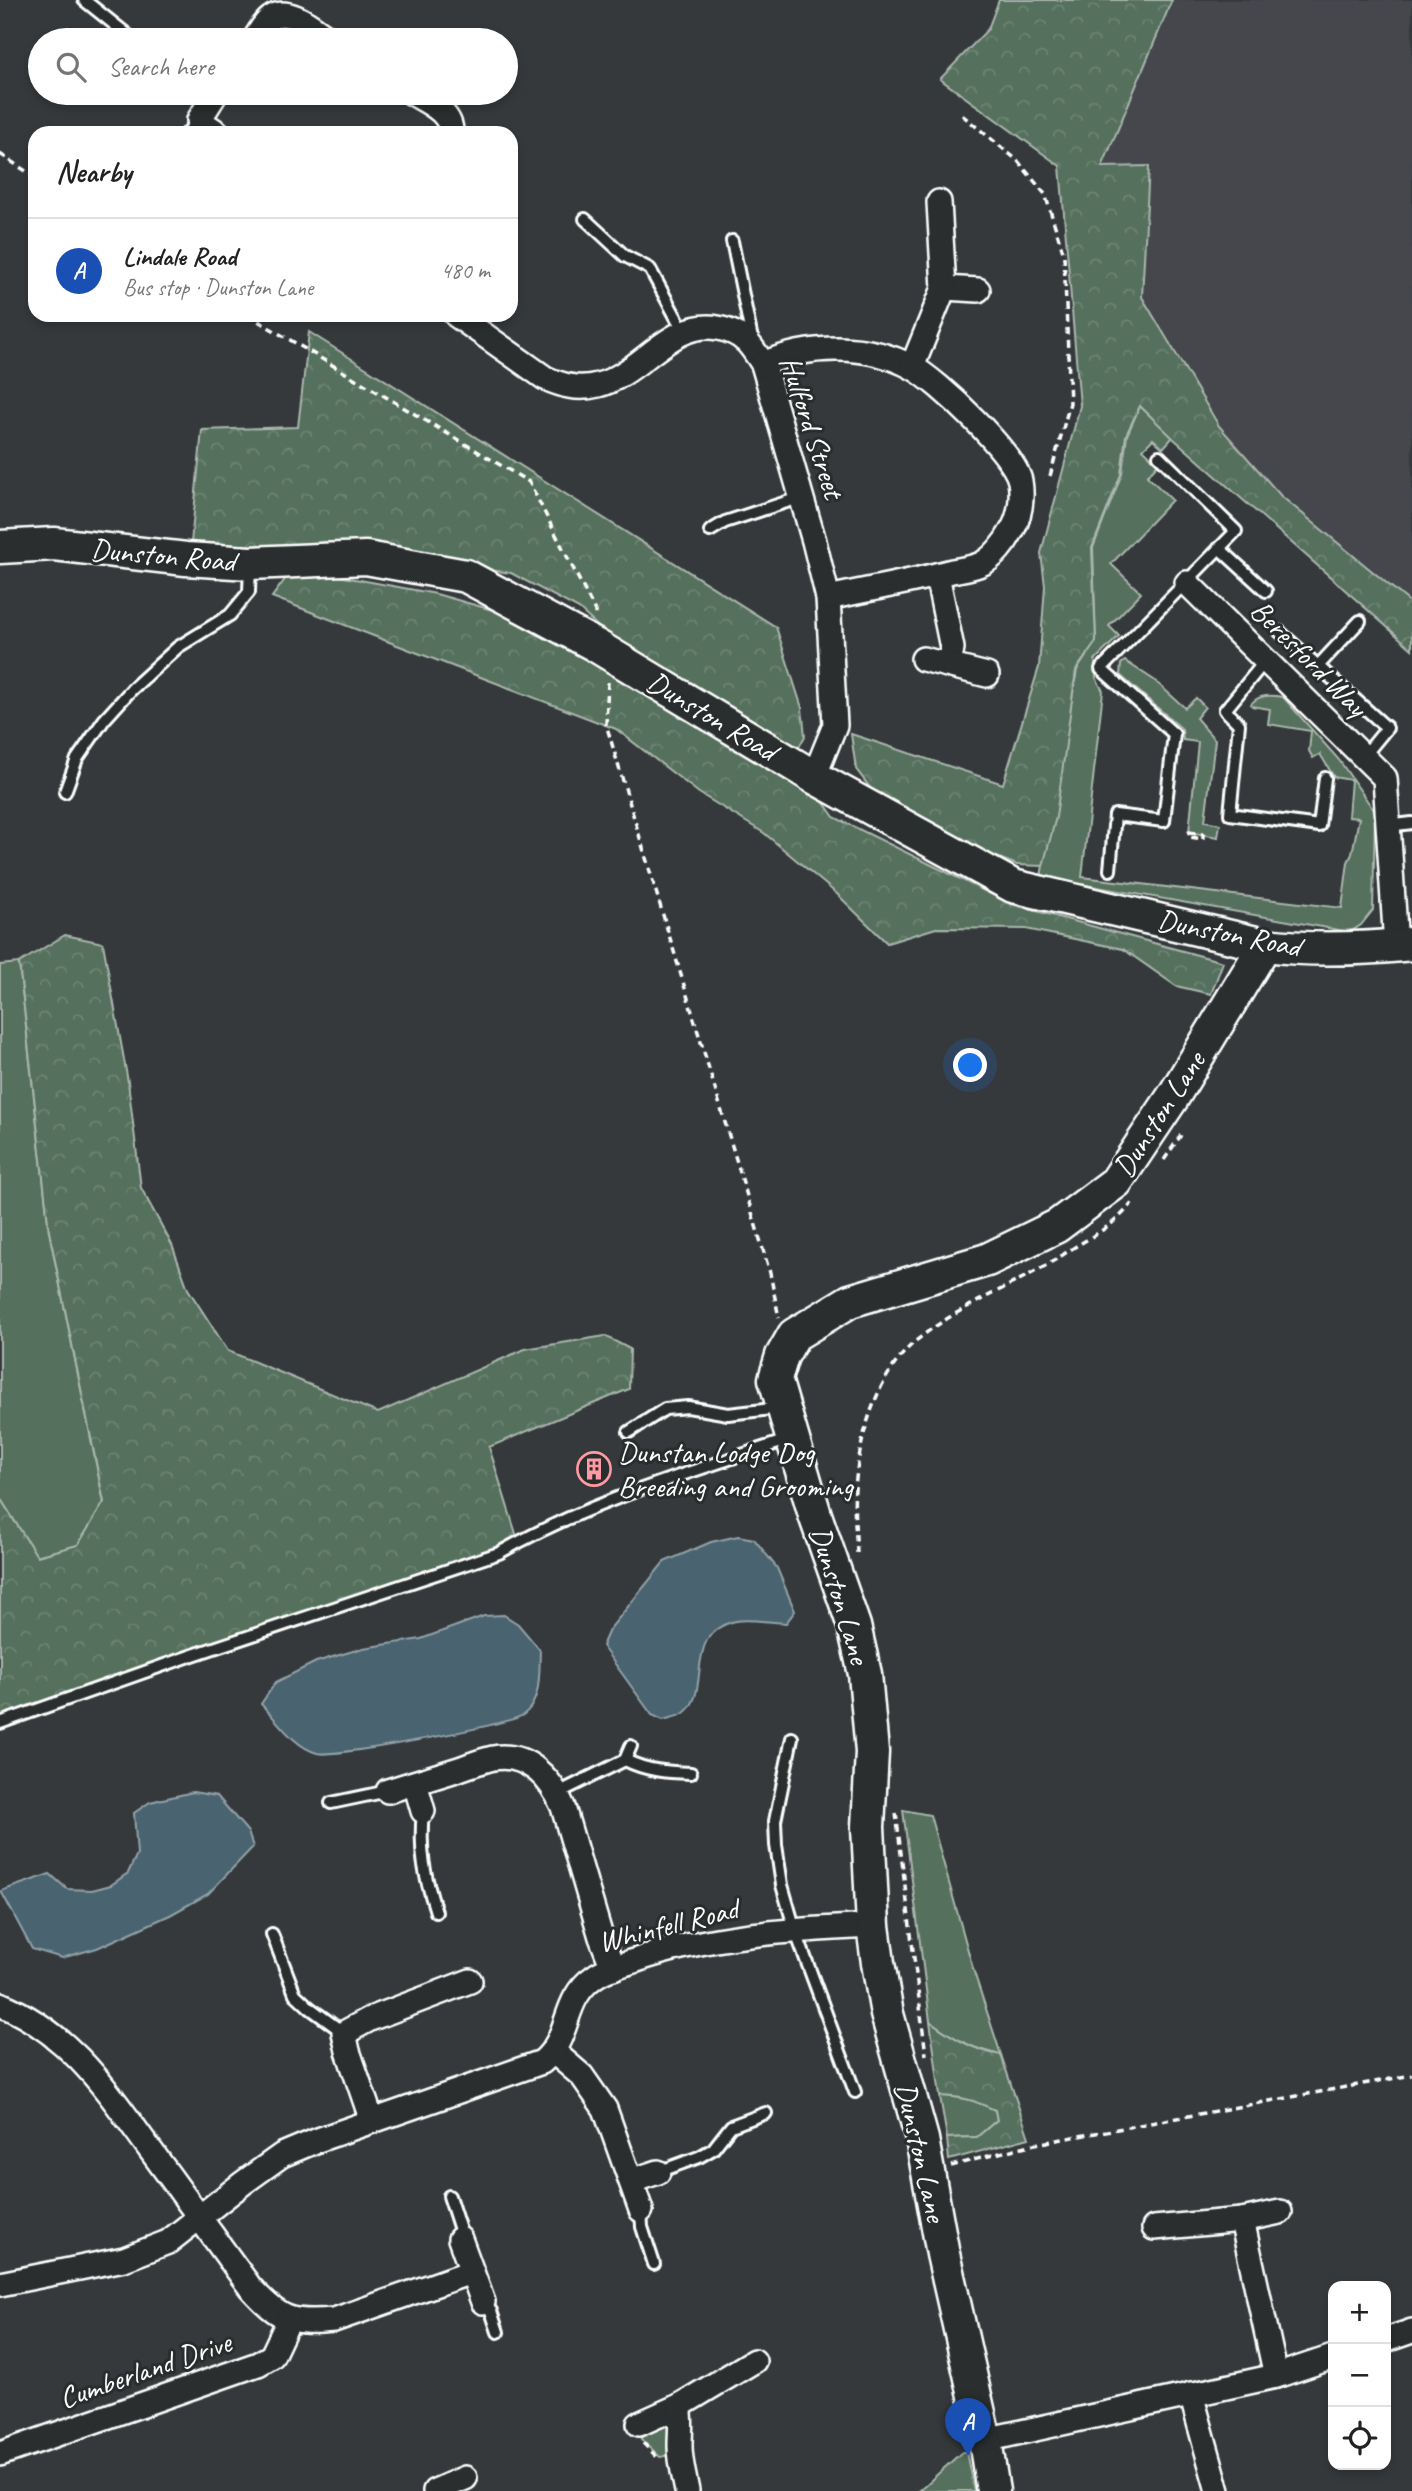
<!DOCTYPE html>
<meta charset="utf-8">
<style>
:root{--surface:#fff;--page:#f6f6f6;--text:#222;--muted:#767676;--line:#e0e0e0;--accent:#85585c}
body{margin:0;font-family:Caveat,sans-serif;background:var(--page);color:var(--text)}
.controls{position:absolute;right:21px;bottom:21px;display:grid;overflow:hidden;border-radius:14px;box-shadow:0 4px 10px #0003}
.controls button{width:63px;height:63px;display:grid;place-items:center;padding:0;border:0;border-bottom:2px solid var(--line);background:var(--surface);color:var(--text);font:35px sans-serif}
.you{position:absolute;left:971px;top:1066px;width:24px;height:24px;margin:-18px;border:5px solid #fff;border-radius:50%;background:#1a73e8;box-shadow:0 0 0 10px #1a73e833}
.badge{display:grid;place-items:center;width:46px;height:46px;border-radius:50%;background:var(--accent);color:#fff;font-size:23px;font-weight:700}
.pin{position:absolute;translate:-50% -58px;filter:drop-shadow(0 2px 4px #0008)}
.pin::after{content:'';position:absolute;top:37px;width:24px;height:21px;background:inherit;clip-path:polygon(0 0,100% 0,50% 100%)}
.list{margin:0;padding:0;list-style:none}
h2{display:flex;justify-content:space-between;align-items:center;height:91px;margin:0;padding:0 28px;font-size:30px}
h2 small{font-size:23px;font-weight:400;color:var(--muted)}
.list li{display:grid;grid-template-columns:46px 1fr auto;gap:21px;align-items:center;box-sizing:border-box;height:105px;padding:0 28px;border-top:2px solid var(--line)}
.list b{display:block;font-size:26px;white-space:nowrap}
.list p{margin:0;font-size:23px;white-space:nowrap;color:var(--muted)}
.list em{font-size:23px;font-style:normal;color:var(--muted)}
.icon{flex:none;width:38px;height:38px;fill:none;stroke:currentColor;stroke-width:2;stroke-linecap:round;stroke-linejoin:round}
.map{position:relative;flex:none;width:1412px;height:2491px;overflow:hidden}
.search{position:absolute;background:var(--surface);box-shadow:0 4px 10px #0003;left:28px;top:28px;width:490px;height:77px;display:flex;align-items:center;gap:18px;box-sizing:border-box;padding:0 24px;border-radius:38px;color:var(--muted);font-size:26px}
.panel{position:absolute;background:var(--surface);box-shadow:0 4px 10px #0003;left:28px;top:126px;width:490px;height:196px;border-radius:21px}
.map>svg:first-child{display:block}
.built{fill:#44474d}
.green{fill:#556f5c;stroke:#aab7ae;stroke-width:2}
.forest{fill:url(#forest-crowns);stroke:#aab7ae;stroke-width:2}
.water{fill:#4a646f;stroke:#92a2a9;stroke-width:2}
.lines{fill:none;stroke-linecap:round;stroke-linejoin:round}
.lane-casing{stroke:#fff;stroke-width:16}
.street-casing{stroke:#fff;stroke-width:28}
.secondary-casing{stroke:#fff;stroke-width:37}
.path{stroke:#fff;stroke-width:3.5;stroke-dasharray:7 5;stroke-linecap:butt}
.lane{stroke:#2a2d2e;stroke-width:10}
.street{stroke:#2a2d2e;stroke-width:23}
.secondary{stroke:#2a2d2e;stroke-width:32}
.labels{text-anchor:middle;dominant-baseline:central;stroke-width:6;stroke-linejoin:round;paint-order:stroke}
.street-label{font-size:30px;fill:#fff;stroke:#2a2d2e}
.poi-label{font-size:30px;fill:#fff;stroke:#2a2d2e;text-anchor:start}
</style>
<div class="map">
<svg width="1412" height="2491" viewBox="0 0 1412 2491">
<defs>
<pattern id="forest-crowns" width="20" height="18" patternUnits="userSpaceOnUse" patternTransform="scale(1.75)"><rect width="20" height="18" fill="#556f5c"/><path d="M2 6a3 3 0 1 1 6 0M12 15a3 3 0 1 1 6 0" fill="none" stroke="#6e8574"/></pattern>
</defs>
<rect width="100%" height="100%" fill="#36393c"/>
<filter id="ink" filterUnits="userSpaceOnUse"><feTurbulence type="fractalNoise" baseFrequency=".0143" numOctaves="2"/><feDisplacementMap in="SourceGraphic" scale="14" xChannelSelector="R" yChannelSelector="G"/><feConvolveMatrix kernelMatrix="1 2 1 2 8 2 1 2 1" color-interpolation-filters="sRGB"/></filter>
<g filter="url(#ink)">
<polygon class="built" points="1172,0 1412,0 1412,612 1281,496 1219,426 1142,297 1149,166 1102,168"/>
<g class="green">
<path d="M1140,406L1173,437L1163,448L1153,439L1143,449L1158,464L1147,476L1172,500L1111,564L1141,593L1109,626L1119,636L1095,660L1096,678L1103,691L1082,877L1342,908L1348,862L1352,854L1359,818L1348,817L1351,780L1334,777L1320,754L1313,758L1309,751L1311,731L1268,724L1270,709L1252,706L1251,704C1259,694 1271,695 1283,697L1339,760L1375,812L1373,910L1361,925L1350,932L1041,877L1077,670L1096,641L1093,548L1122,473L1127,435Z"/>
<polygon points="1125,661 1154,680 1185,708 1196,698 1205,707 1196,718 1215,740 1205,821 1220,824 1218,837 1189,832 1198,742 1183,740 1182,729 1120,675 1121,664"/>
<polygon points="19,963 49,1231 104,1503 78,1545 36,1556 0,1498 0,965"/>
<path d="M903,1810L930,1815L974,1972L1001,2055C973,2050 953,2038 930,2021Z"/>
<path d="M940,2096C964,2097 973,2100 995,2110L997,2120L977,2137L947,2138Z"/>
<polygon points="672,2420 672,2455 660,2457 641,2439 640,2433"/>
<polygon points="962,2452 966,2452 974,2491 919,2491"/>
</g>
<g class="forest">
<polygon points="999,0 1172,0 1102,167 1149,166 1142,297 1219,426 1281,496 1412,604 1412,649 1174,439 1140,406 1126,435 1121,474 1092,548 1096,642 1076,670 1056,817 1043,866 1017,865 951,839 877,797 856,769 851,734 1003,784 1039,667 1045,586 1041,553 1080,406 1060,166 940,79 988,29"/>
<polygon points="309,332 776,627 802,708 805,736 798,749 638,663 579,609 511,573 441,563 376,551 191,543 202,430 298,427"/>
<polygon points="333,575 436,594 517,617 611,661 764,767 822,800 834,817 1011,904 1223,962 1211,994 1176,986 1123,949 1026,929 936,928 887,943 837,894 764,833 699,793 616,729 272,597 286,578"/>
<polygon points="65,935 103,943 128,1082 141,1188 172,1245 188,1289 228,1351 378,1413 525,1349 605,1336 630,1349 629,1389 489,1447 521,1550 473,1568 305,1618 48,1702 14,1711 0,1718 0,1498 37,1556 78,1545 104,1502 49,1231 19,963"/>
<path d="M930,2021C953,2038 973,2050 1001,2055L1029,2138L949,2160L947,2138L977,2137L997,2120L995,2110C973,2100 964,2097 940,2096Z"/>
</g>
<g class="water">
<path d="M738,1536L754,1539L777,1568L795,1611L786,1623C772,1623 749,1618 736,1621C681,1633 713,1691 684,1713C678,1717 670,1718 663,1720L652,1715L602,1646L609,1630L664,1562L711,1542Z"/>
<path d="M504,1615L518,1624L540,1650C539,1671 542,1702 523,1715C508,1725 334,1758 317,1753C294,1747 277,1720 261,1704L276,1682L316,1662L363,1648L421,1639L484,1616Z"/>
<polygon points="193,1792 217,1796 248,1832 253,1847 208,1894 170,1915 97,1948 62,1958 32,1949 1,1891 50,1874 67,1889 92,1890 111,1885 128,1873 137,1854 134,1813 150,1802"/>
</g>
<g class="lines">
<g class="lane-casing">
<g id="lane">
<polyline points="84,0 134,40"/>
<polyline points="187,133 199,120"/>
<polyline points="585,219 625,256 650,269 684,332"/>
<polyline points="732,241 753,344"/>
<polyline points="710,531 725,522 802,497"/>
<polyline points="1219,548 1266,591"/>
<polyline points="1280,632 1387,728 1364,756"/>
<polyline points="1266,660 1225,710 1239,724 1230,814 1319,826 1325,778"/>
<polyline points="1318,666 1360,621"/>
<polyline points="65,792 77,759 104,720 132,689 178,647 230,615 249,592 250,565"/>
<polyline points="1388,826 1412,823"/>
<polyline points="1110,870 1115,815 1164,821 1174,734 1101,669 1236,531 1159,456"/>
<polyline points="629,1432 665,1409 688,1407 728,1414 781,1408"/>
<path d="M0,1723L190,1656L499,1553C590,1501 692,1472 790,1439"/>
<polyline points="792,1738 775,1821 776,1845 782,1885 795,1930 855,2092"/>
<path d="M625,1760C647,1771 666,1772 691,1773"/>
<polyline points="558,1793 625,1760 631,1746"/>
<polyline points="331,1803 388,1791"/>
<path d="M423,1811C419,1851 424,1874 436,1912"/>
<polyline points="272,1934 295,1994 310,2008 344,2033"/>
<polyline points="658,2172 699,2157 713,2149 731,2126 766,2113"/>
<polyline points="449,2196 460,2230 460,2239"/>
<polyline points="641,2210 642,2227 654,2264"/>
<polyline points="483,2302 491,2311 498,2332"/>
</g>
</g>
<g class="street-casing">
<g id="street">
<path d="M254,40C259,33 264,23 271,18C288,4 317,31 331,40"/>
<polyline points="216,93 199,120 218,133"/>
<path d="M412,93C427,102 452,112 451,133"/>
<polyline points="944,288 978,290"/>
<path d="M456,315L545,378C563,386 578,390 598,385C641,374 671,319 718,328C729,330 739,334 747,342C753,348 758,357 763,364L814,541L828,598L835,725L814,777"/>
<path d="M763,364C809,344 867,343 912,367C938,381 1014,453 1020,481C1023,498 1020,518 1011,532C1005,543 994,557 983,563C974,568 962,569 952,571C911,582 869,589 828,598"/>
<polyline points="912,367 944,288 939,202"/>
<polyline points="937,575 952,648 949,665"/>
<polyline points="1187,583 1385,778 1396,946"/>
<polyline points="923,659 987,675"/>
<polyline points="415,1783 423,1811"/>
<path d="M388,1791C410,1784 433,1777 456,1770C468,1766 480,1761 493,1758C527,1752 551,1778 563,1807L601,1937L613,1968"/>
<path d="M0,2004C70,2033 106,2089 149,2148C183,2194 216,2241 250,2287C280,2320 291,2324 334,2320L471,2272"/>
<polyline points="554,2052 582,2076 605,2109 641,2210"/>
<polyline points="372,2121 348,2051 344,2033 370,2019 470,1981"/>
<polyline points="631,2181 658,2172"/>
<polyline points="1242,2220 1276,2376"/>
<polyline points="1154,2228 1242,2220 1280,2212"/>
<polyline points="460,2239 483,2302"/>
<path d="M0,2284L124,2259L168,2242L243,2183L282,2155L318,2140L542,2062C572,2037 561,2000 594,1977C604,1969 621,1965 634,1961C710,1934 792,1930 873,1926"/>
<polyline points="1386,2340 1412,2331"/>
<polyline points="1191,2394 1218,2491"/>
<polyline points="639,2424 679,2406"/>
<polyline points="985,2440 1276,2376 1333,2357"/>
<polyline points="0,2454 258,2364 272,2356 289,2320"/>
<polyline points="435,2491 465,2478"/>
<path d="M687,2491C684,2476 680,2461 680,2446C680,2431 682,2421 679,2406L754,2361"/>
</g>
</g>
<g class="secondary-casing">
<g id="secondary">
<path d="M0,547L54,544L186,559L250,563L366,558L466,576L595,645L814,777L1013,886L1265,945C1314,951 1363,949 1412,944"/>
<polyline points="993,2491 985,2440 943,2254 922,2139 887,2014 878,1963 873,1926 868,1827 872,1752 865,1674 854,1626 815,1515 775,1379 782,1356 794,1335 850,1301 987,1260 1057,1226 1116,1182 1173,1097 1265,945"/>
</g>
</g>
<g class="path">
<polyline points="962,115 1017,160 1045,194 1064,255 1070,403 1050,476"/>
<polyline points="0,154 35,177"/>
<polyline points="248,315 529,482 595,611 595,618"/>
<polyline points="608,682 606,724 770,1273 779,1318"/>
<polygon points="1189,832 1203,834 1203,839 1189,837"/>
<polyline points="1164,1160 1181,1135"/>
<path d="M857,1553C856,1532 853,1510 855,1489C859,1438 876,1374 917,1340C961,1304 1018,1285 1064,1254C1089,1237 1114,1227 1132,1203"/>
<polyline points="896,1813 926,2055"/>
<polyline points="951,2166 1030,2145 1412,2075"/>
<polyline points="643,2443 660,2460"/>
</g>
<use href="#lane" class="lane"/>
<use href="#street" class="street"/>
<use href="#secondary" class="secondary"/>
</g>
</g>
<defs>
<g id="building-ring" transform="scale(1.75)"><circle r="9.5" fill="#2a2d2e" stroke="#ff9aa2" stroke-width="1.5"/><path d="M-4-6H4V6H1V3H-1V6H-4ZM-2.5-4.3h1.7v1.8h-1.7ZM.8-4.3h1.7v1.8H.8ZM-2.5-1h1.7V.8h-1.7ZM.8-1h1.7V.8H.8Z" fill="#ff9aa2"/></g>
</defs>
<g fill-rule="evenodd">
<use href="#building-ring" x="594" y="1469"/>
</g>
<g class="labels">
<g class="street-label">
<text transform="translate(812 427) rotate(72)">Hulford Street</text>
<text transform="translate(163 555) rotate(5)">Dunston Road</text>
<text transform="translate(1309 658) rotate(45)">Beresford Way</text>
<text transform="translate(712 716) rotate(31)">Dunston Road</text>
<text transform="translate(1229 933) rotate(11)">Dunston Road</text>
<text transform="translate(1159 1114) rotate(-57)">Dunston Lane</text>
<text transform="translate(840 1595) rotate(73)">Dunston Lane</text>
<text transform="translate(668 1925) rotate(-14)">Whinfell Road</text>
<text transform="translate(921 2152) rotate(77)">Dunston Lane</text>
<text transform="translate(145 2370) rotate(-19)">Cumberland Drive</text>
</g>
<g class="poi-label">
<text x="618" y="1452">Dunstan Lodge Dog<tspan x="618" dy="34">Breeding and Grooming</tspan></text>
</g>
</g>
</svg>
<div class="controls">
<button>+</button>
<button>−</button>
<button><svg class="icon" aria-label="locate" viewBox="0 0 24 24"><circle cx="12" cy="12" r="6"/><path d="M12 2v4M12 18v4M2 12h4M18 12h4"/></svg></button>
</div>
<div class="you"></div>
<div class="pin badge" style="left:968px;top:2456px;background:#1a4fb4">A</div>
<div class="search"><svg class="icon" aria-label="search" viewBox="0 0 24 24"><circle cx="10" cy="10" r="6"/><path d="M15 15l6 6"/></svg>Search here</div>
<section class="panel">
<h2>Nearby<small></small></h2>
<ul class="list">
<li><span class="badge" style="background:#1a4fb4">A</span><div><b>Lindale Road</b><p>Bus stop · Dunston Lane</p></div><em>480 m</em></li>
</ul>
</section>
</div>
